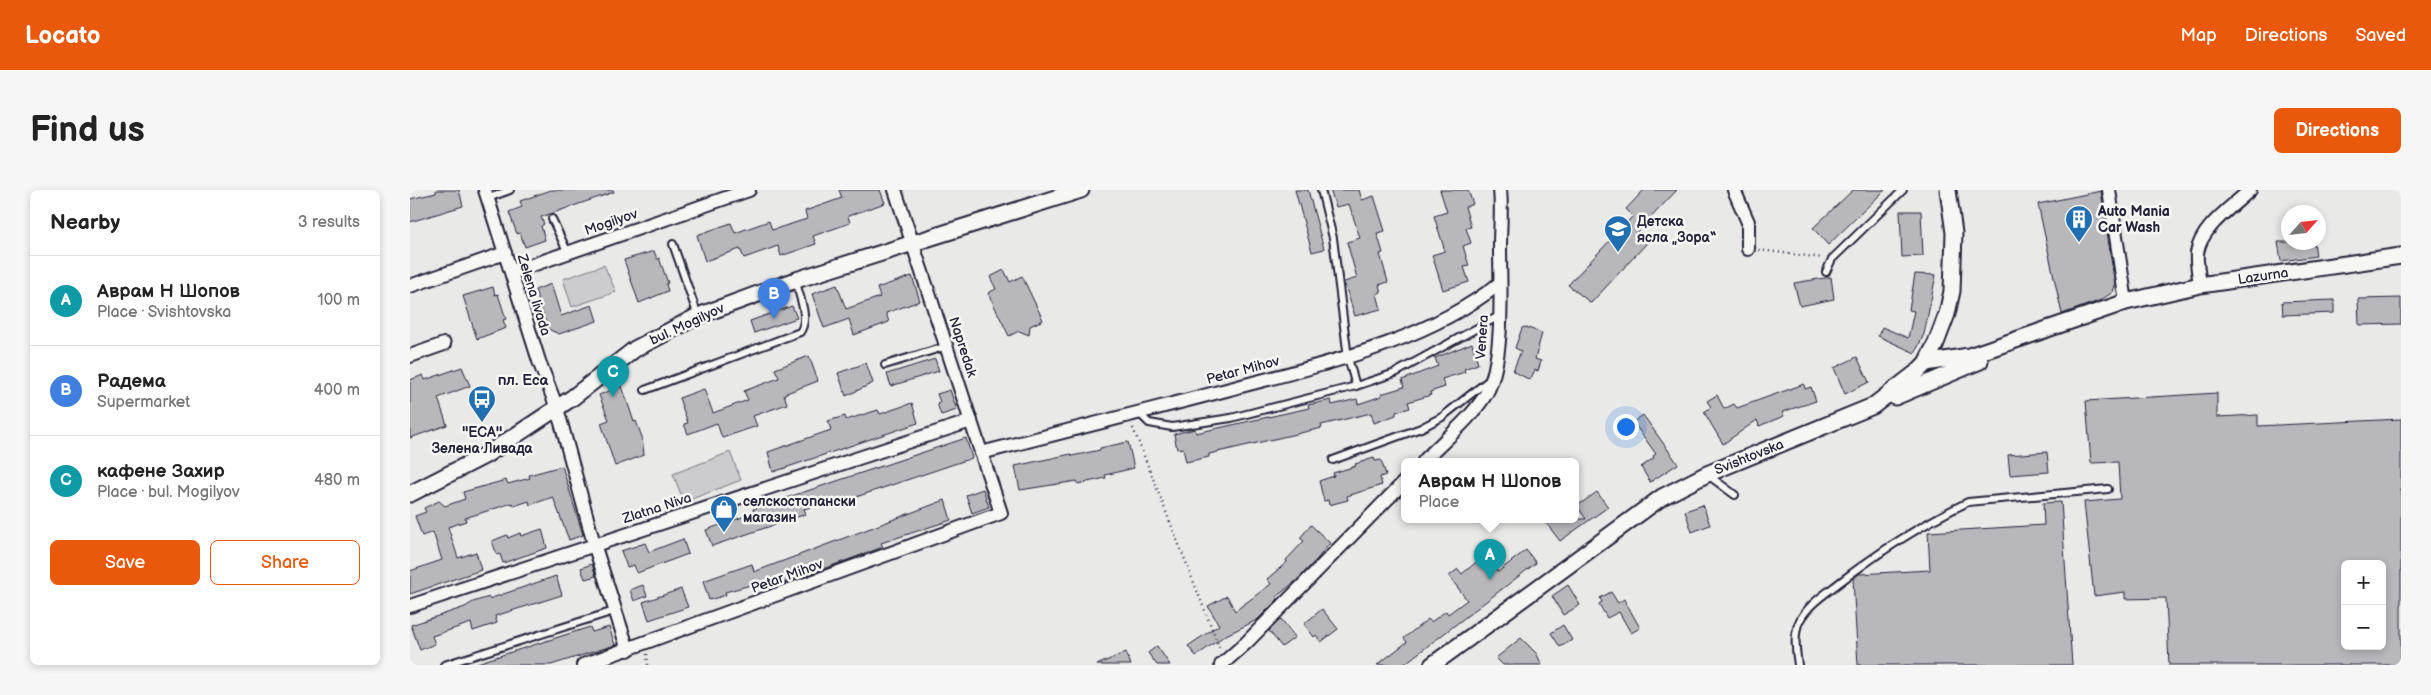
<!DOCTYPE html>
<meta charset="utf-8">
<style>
:root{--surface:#fff;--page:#f6f6f6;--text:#222;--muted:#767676;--line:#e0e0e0;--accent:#ea580c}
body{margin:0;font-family:"Balsamiq Sans",sans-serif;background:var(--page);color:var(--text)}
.controls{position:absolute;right:15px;bottom:15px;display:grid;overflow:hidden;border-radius:8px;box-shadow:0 2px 8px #0003}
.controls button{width:45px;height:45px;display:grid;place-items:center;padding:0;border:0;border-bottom:1px solid var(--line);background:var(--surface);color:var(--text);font:25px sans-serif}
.compass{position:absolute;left:1871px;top:15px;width:45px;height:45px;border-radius:50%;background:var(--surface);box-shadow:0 2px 8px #0003;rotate:63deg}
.you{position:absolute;left:1215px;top:236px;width:18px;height:18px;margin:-12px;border:4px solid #fff;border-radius:50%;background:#1a73e8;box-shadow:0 0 0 8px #1a73e833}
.badge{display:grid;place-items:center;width:32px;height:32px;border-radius:50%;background:var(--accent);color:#fff;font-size:16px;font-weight:700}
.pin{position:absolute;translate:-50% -41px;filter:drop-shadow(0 1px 2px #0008)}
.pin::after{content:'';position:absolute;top:26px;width:18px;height:15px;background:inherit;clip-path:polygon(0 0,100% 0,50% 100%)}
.popup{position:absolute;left:991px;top:268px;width:178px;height:65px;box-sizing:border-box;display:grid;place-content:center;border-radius:8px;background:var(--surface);filter:drop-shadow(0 1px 4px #0005);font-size:16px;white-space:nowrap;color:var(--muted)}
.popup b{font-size:19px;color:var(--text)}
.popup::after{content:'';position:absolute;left:50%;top:100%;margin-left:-10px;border:10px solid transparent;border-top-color:var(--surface)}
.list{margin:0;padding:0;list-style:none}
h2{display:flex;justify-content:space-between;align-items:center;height:65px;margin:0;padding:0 20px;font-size:21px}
h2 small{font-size:16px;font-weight:400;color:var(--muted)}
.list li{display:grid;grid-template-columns:32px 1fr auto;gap:15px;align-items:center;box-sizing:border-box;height:90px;padding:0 20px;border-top:1px solid var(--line)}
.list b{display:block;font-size:19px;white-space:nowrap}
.list p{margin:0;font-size:16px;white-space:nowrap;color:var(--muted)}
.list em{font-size:16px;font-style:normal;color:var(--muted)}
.actions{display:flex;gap:10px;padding:15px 20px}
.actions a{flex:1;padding:11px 0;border:1px solid var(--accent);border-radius:8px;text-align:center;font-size:18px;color:var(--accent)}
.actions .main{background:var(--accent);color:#fff}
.map{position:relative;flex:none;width:1991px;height:475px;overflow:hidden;border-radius:8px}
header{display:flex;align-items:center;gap:30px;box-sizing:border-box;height:70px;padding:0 25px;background:var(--accent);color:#fff}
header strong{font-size:24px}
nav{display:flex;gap:28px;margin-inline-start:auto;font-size:18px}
.intro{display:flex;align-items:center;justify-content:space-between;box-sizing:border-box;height:120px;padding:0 30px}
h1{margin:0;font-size:35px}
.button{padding:12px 22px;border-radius:8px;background:var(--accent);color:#fff;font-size:18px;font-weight:700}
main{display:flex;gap:30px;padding:0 30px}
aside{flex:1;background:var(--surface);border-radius:8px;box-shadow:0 2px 8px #0003}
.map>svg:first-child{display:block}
.green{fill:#ccccce;stroke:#777784}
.building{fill:#b8b8bc;stroke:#22223b;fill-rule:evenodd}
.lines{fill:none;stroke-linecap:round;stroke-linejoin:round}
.service-casing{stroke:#22223b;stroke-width:10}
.minor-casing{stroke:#22223b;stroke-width:16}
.tertiary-casing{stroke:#22223b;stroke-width:19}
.path{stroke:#22223b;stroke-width:2.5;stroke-dasharray:1 4;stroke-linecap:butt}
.service{stroke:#f6f6f2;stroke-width:6}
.minor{stroke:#f6f6f2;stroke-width:12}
.tertiary{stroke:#f6f6f2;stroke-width:15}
.labels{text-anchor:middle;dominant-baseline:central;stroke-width:5;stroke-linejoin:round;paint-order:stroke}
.poi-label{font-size:14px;font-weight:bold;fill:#22223b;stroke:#f6f6f2;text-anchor:start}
.street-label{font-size:14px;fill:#22223b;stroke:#f6f6f2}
.neighbourhood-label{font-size:15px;font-weight:bold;fill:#22223b;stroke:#f6f6f2}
</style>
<header>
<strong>Locato</strong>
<nav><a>Map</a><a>Directions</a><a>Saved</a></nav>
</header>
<div class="intro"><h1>Find us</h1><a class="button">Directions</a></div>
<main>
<aside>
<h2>Nearby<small>3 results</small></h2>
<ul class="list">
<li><span class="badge" style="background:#0f9aa8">A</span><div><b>Аврам Н Шопов</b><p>Place · Svishtovska</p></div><em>100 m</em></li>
<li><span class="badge" style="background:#3f7fe0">B</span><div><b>Радема</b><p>Supermarket</p></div><em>400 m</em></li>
<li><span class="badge" style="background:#0f9aa8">C</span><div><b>кафене Захир</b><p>Place · bul. Mogilyov</p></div><em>480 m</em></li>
</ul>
<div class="actions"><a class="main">Save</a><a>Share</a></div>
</aside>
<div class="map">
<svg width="1991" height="475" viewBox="0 0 1991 475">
<rect width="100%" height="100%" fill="#e9e9e7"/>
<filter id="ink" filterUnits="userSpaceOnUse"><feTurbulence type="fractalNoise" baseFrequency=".02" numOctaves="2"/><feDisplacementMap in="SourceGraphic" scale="10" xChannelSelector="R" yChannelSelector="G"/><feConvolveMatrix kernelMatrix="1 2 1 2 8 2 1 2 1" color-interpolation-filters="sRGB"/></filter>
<g filter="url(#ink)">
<g class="green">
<polygon points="194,75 206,102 162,117 153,89"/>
<polygon points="320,262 331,290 274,312 263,284"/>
</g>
<g class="building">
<polygon points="26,0 49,0 53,16 0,32 0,9 26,3"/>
<polygon points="141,0 203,0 204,2 131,27 134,34 131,36 135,50 115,57 110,43 107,44 99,22 112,17 110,11"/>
<polygon points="429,0 470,0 475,13 438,26 440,33 403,46 406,54 371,66 368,56 334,68 330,59 295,71 287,45 321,33 325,43 359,31 362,40 397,29 395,21 432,8"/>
<polygon points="885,0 898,0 914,59 902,62"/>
<polygon points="920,0 949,0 952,10 964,6 975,41 967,43 973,63 970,64 978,92 969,95 971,102 967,104 971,119 945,126 934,92 947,88 937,52 950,48 939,14 926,17"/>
<polygon points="1030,0 1058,0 1063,14 1055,17 1061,37 1056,38 1061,53 1053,56 1059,76 1054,77 1059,92 1033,100 1022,65 1035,61 1024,26 1037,22"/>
<polygon points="1234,0 1267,0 1226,43 1237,53 1181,113 1158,95 1223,26 1216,19"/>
<polygon points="1443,0 1475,0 1418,55 1403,38"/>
<polygon points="1691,1 1705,96 1703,102 1691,110 1652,124 1628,14"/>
<polygon points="1490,21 1511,21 1513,66 1492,67"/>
<polygon points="1868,52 1904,52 1906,66 1871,71"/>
<polygon points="244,61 247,69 249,68 258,93 256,94 258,101 229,113 214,70"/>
<polygon points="594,80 600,92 612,86 633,130 620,136 619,145 609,141 599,146 578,103 586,99 580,87"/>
<polygon points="1505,84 1526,85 1514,144 1505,163 1468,146 1472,137 1498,148 1504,121 1499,120"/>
<polygon points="502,86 510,111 476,123 479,132 444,145 439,129 414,138 402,104 427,95 436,119 470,107 467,98"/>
<polygon points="1421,87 1424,109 1390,116 1384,93"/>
<polygon points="141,94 151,126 182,115 187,131 149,144 138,139 125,100"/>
<polygon points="83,97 85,105 88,104 96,129 93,130 96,138 67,149 53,106"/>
<polygon points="1991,108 1991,134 1949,135 1948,109"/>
<polygon points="1924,110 1924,123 1873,125 1872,112"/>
<polygon points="382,116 387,128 344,143 340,131"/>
<polygon points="1115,137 1132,143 1125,169 1131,171 1128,181 1125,180 1120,190 1103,181 1111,161 1105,158 1112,138"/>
<polygon points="1062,153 1068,174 1054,179 1055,182 1032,189 1035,197 1020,202 1021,205 998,212 1000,218 986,222 986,225 964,233 961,223 911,235 912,238 799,264 799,267 776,272 773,258 767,259 764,244 785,239 786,243 899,218 898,215 921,210 922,215 947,209 948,214 972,206 971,204 994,197 992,190 1028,176 1025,168"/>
<polygon points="399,166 408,191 374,204 377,214 343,226 347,236 312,248 307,233 278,244 274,234 278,233 269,208 294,199 303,223 338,210 334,201 369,188 365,179"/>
<polygon points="1447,167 1459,192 1435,204 1424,178"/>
<polygon points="525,169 529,181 481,196 477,184"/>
<polygon points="456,173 463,193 436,206 428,183"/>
<polygon points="52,177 60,196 28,208 37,235 0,248 0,190 13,185 15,190"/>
<polygon points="1394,194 1395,199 1401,197 1406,211 1372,222 1374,226 1349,236 1347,230 1313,254 1294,222 1301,217 1297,211 1307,205 1314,219 1324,214 1327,218"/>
<polygon points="212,196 224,232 226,231 232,247 234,265 205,276 191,233 199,230 189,205"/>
<polygon points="540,200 547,220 531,225 527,213 530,212 527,204"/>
<path d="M1807,203V227L1848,225V236L1991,229V475H1759L1756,408L1715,409V402L1684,406L1674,312L1710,309L1708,272L1681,273L1676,211ZM1935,374H1972V456H1935Z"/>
<polygon points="502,213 508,233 363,282 358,262 421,240 418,231 435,226 436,230 468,220 470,224"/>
<polygon points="1233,225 1268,274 1240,292 1231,277 1244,268 1243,266 1246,264 1223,232"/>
<polygon points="556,248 562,268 443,308 417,315 416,312 394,319 396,324 302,356 296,340 344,323 343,319"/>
<polygon points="718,252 724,278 695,285 696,288 668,294 667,291 610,300 605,276 661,264 662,266 690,260 690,258"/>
<polygon points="1637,262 1639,282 1600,285 1598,265"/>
<polygon points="964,268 965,271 971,270 976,285 970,287 972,295 937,306 938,310 919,315 918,310 914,311 909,291 924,286 923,283 946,276 945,274"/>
<polygon points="152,276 173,345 159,350 143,307 120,315 119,311 104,316 102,313 55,328 56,331 38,337 48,368 66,362 71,380 0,404 0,381 32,370 23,342 12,346 5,326 16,322 14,318 29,311 35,316 55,309 53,302 96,290 98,294 120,288 119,285"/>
<polygon points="573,299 579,317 562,323 556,305"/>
<polygon points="1187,302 1198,317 1150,351 1136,333 1143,329 1176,329 1167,316"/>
<polygon points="535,310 541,330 471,353 473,357 366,396 363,389 315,402 316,405 299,410 293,391 342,374 344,382"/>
<polygon points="1651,312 1662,475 1448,475 1443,389 1449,384 1520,380 1518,342 1634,335 1633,313"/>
<polygon points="1293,315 1300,335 1282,342 1275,321"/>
<polygon points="901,335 920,353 908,368 886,391 866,407 868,409 847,430 814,446 786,466 778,456 809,435 798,416 817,406 825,421 861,394 857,389 877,372 876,370 894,351 890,348"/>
<polygon points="132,339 137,358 93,373 90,364 87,365 82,351 97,345 98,348 110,343 111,346"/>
<polygon points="273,349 278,364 227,383 224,375 217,377 211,361 235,353 239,362"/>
<polygon points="1116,360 1126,373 993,475 967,475 997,452 994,448 1018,429 1021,432 1036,421 1038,424 1057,410 1039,386 1048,379 1052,384 1070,369 1080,381 1085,377 1088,382"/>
<polygon points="182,374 186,386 175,389 171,378"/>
<polygon points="146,386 152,405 85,426 87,433 63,441 61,433 22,446 25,454 10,460 1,435 55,417 63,412 79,407 79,409"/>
<polygon points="233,395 237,406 224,411 220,400"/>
<polygon points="1158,395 1170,415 1153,425 1142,406"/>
<polygon points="271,399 278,417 239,430 233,412"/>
<polygon points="1201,402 1208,413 1214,409 1230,438 1221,443 1209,422 1197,428 1189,414 1192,412 1190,408"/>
<polygon points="912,419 928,439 911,452 906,445 904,447 894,434"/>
<polygon points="871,429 885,447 872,457 859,441"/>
<polygon points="1153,435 1162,450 1150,457 1141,443"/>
<polygon points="180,437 182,442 199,437 205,455 141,475 68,475 67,473"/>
<polygon points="1111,448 1126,463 1132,475 1093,475 1086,468"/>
<polygon points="747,456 760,475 747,475 738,463"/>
<polygon points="716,462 721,475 687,475"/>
</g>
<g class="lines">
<g class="service-casing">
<g id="service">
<polyline points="911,0 923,48 938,168 946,196"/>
<polyline points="78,8 100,0"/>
<polyline points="142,29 158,63"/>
<polyline points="263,54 288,126"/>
<polyline points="1416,82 1422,69 1493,0"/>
<polyline points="475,175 537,156"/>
<path d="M235,200L390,142C400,127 389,108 386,91"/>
<polyline points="729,223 739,233 762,237 821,228 946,196 985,183 1089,126"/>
<polyline points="923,270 1011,238 1032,227 1079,190"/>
<polyline points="1298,285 1325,305"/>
<polyline points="34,475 204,421"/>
<path d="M1388,475C1386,461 1383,443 1390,430C1399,414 1415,404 1429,393C1469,362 1512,334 1558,312L1698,299"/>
</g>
</g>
<g class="minor-casing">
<g id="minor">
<polyline points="75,0 129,171 147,218 184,354 218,460"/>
<polyline points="1324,0 1338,32 1338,59"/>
<polyline points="1699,0 1716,112"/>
<polyline points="102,82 339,0"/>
<path d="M1790,95C1789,85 1786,73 1787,63C1791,37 1822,17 1840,0"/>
<polyline points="0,96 95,63"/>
<polyline points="0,166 34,154"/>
<path d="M571,263C656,241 740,220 824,198C914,174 1016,152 1090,93"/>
<path d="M1014,271C1034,250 1061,229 1076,204C1095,170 1090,96 1090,57C1090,38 1092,18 1090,0"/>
<polyline points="0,416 561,231"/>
<polyline points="173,475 591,323 485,0"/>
<polyline points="811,475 836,453 995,291"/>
</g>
</g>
<g class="tertiary-casing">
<g id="tertiary">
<polyline points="1516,173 1559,166 1716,112 1790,95 1991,66"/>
<polyline points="1485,207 1570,171"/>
<polyline points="0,304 76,265 162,208 225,159 288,126 386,90 671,0"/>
<polyline points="1022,475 1252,307 1297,284 1463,216 1506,183 1516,173 1526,153 1537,124 1542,101 1544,43 1538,0"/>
</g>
</g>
<g class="path">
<polyline points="1349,60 1413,68"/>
<polyline points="723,238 810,459"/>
<polyline points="237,464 238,475"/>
</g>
<use href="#service" class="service"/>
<use href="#minor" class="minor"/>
<use href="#tertiary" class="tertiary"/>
</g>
</g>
<defs>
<g id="building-pin" transform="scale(1.4375)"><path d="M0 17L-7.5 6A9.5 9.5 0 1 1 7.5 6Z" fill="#1f6fb2" stroke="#f6f6f2"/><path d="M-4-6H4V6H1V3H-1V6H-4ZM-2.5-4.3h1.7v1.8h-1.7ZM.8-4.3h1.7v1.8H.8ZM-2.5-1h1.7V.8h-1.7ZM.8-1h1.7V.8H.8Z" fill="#fff"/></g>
<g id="school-pin" transform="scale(1.4375)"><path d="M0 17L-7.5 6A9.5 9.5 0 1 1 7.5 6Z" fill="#1f6fb2" stroke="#f6f6f2"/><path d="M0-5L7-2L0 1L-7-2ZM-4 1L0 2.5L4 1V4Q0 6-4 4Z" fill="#fff"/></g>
<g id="bus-pin" transform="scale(1.4375)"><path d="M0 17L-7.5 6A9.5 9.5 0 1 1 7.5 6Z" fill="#1f6fb2" stroke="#f6f6f2"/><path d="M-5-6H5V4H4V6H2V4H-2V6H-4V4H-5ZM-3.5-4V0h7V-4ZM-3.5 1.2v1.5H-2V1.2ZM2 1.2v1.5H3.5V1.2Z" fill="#fff"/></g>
<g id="shop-pin" transform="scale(1.4375)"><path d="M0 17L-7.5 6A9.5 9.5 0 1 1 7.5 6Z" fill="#1f6fb2" stroke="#f6f6f2"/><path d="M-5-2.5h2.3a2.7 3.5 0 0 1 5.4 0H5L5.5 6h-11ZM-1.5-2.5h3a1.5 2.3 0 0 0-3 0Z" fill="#fff"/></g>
</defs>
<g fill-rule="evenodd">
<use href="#building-pin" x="1669" y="29"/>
<use href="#school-pin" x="1208" y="39"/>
<use href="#bus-pin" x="72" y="209"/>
<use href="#shop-pin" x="314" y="319"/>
</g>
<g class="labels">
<g class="poi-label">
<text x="1688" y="21">Auto Mania<tspan x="1688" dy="16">Car Wash</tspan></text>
<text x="1227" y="31">Детска<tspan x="1227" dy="16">ясла „Зора“</tspan></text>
<text x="72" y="242" text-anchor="middle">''ЕСА''<tspan x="72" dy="16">Зелена Ливада</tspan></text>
<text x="333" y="311">селскостопански<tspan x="333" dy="16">магазин</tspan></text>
</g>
<g class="street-label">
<text transform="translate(201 32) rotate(-19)">Mogilyov</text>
<text transform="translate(1853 86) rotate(-8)">Lazurna</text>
<text transform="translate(124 105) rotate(73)">Zelena livada</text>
<text transform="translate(277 134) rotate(-25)">bul. Mogilyov</text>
<text transform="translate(1072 147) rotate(-86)">Venera</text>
<text transform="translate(553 157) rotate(72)">Napredak</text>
<text transform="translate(833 180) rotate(-15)">Petar Mihov</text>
<text transform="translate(1339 267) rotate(-22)">Svishtovska</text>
<text transform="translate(247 318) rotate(-18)">Zlatna Niva</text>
<text transform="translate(377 386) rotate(-20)">Petar Mihov</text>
</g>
<g class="neighbourhood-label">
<text x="113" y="190">пл. Еса</text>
</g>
</g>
</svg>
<div class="controls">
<button>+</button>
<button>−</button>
</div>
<svg class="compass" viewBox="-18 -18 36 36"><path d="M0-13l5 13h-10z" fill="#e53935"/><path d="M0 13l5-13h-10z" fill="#767676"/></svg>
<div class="you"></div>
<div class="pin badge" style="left:1080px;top:390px;background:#0f9aa8">A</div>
<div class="popup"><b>Аврам Н Шопов</b>Place</div>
<div class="pin badge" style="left:364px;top:129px;background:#3f7fe0">B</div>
<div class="pin badge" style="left:203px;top:207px;background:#0f9aa8">C</div>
</div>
</main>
